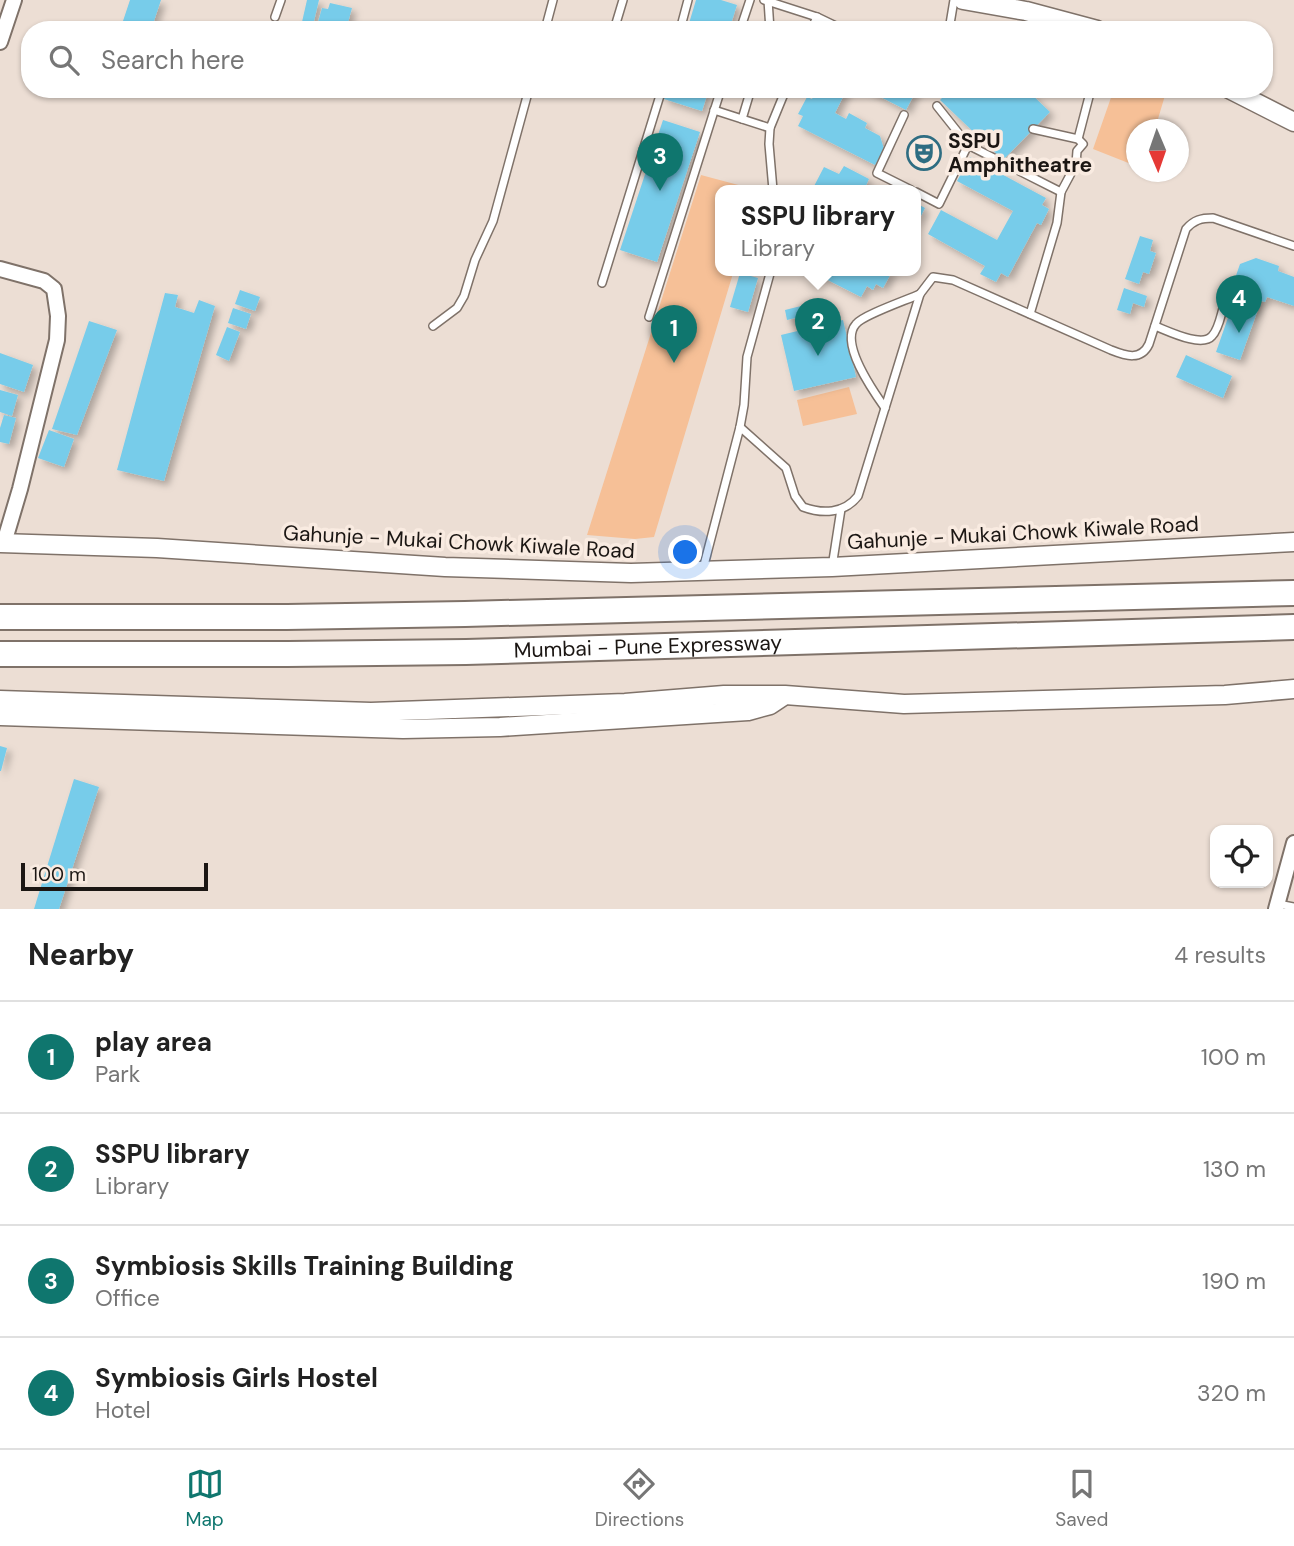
<!DOCTYPE html>
<style>
:root{--surface:#fff;--page:#f6f6f6;--text:#222;--muted:#767676;--line:#e0e0e0;--accent:#0f766e}
body{margin:0;font-family:"DM Sans",sans-serif;background:var(--page);color:var(--text)}
.controls{position:absolute;right:21px;bottom:21px;display:grid;overflow:hidden;border-radius:14px;box-shadow:0 2px 5px #0004}
.controls button{width:63px;height:63px;display:grid;place-items:center;padding:0;border:0;border-bottom:2px solid var(--line);background:var(--surface);color:var(--text);font:35px sans-serif}
.compass{position:absolute;left:1126px;top:119px;width:63px;height:63px;border-radius:50%;background:var(--surface);box-shadow:0 2px 5px #0004;rotate:178deg}
.scale{position:absolute;left:21px;bottom:18px;width:187px;box-sizing:border-box;padding-left:7px;border:4px solid #1b1613;border-top:0;font-size:19px;line-height:24px;white-space:nowrap;color:#1b1613;-webkit-text-stroke:5px #f9ebe1;paint-order:stroke}
.you{position:absolute;left:686px;top:553px;width:24px;height:24px;margin:-18px;border:5px solid #fff;border-radius:50%;background:#1a73e8;box-shadow:0 0 0 10px #1a73e833}
.badge{display:grid;place-items:center;width:46px;height:46px;border-radius:50%;background:var(--accent);color:#fff;font-size:23px;font-weight:700}
.pin{position:absolute;translate:-50% -58px;filter:drop-shadow(0 2px 4px #0008)}
.pin::after{content:'';position:absolute;top:37px;width:24px;height:21px;background:inherit;clip-path:polygon(0 0,100% 0,50% 100%)}
.popup{position:absolute;left:715px;top:185px;width:206px;height:91px;box-sizing:border-box;display:grid;place-content:center;border-radius:14px;background:var(--surface);filter:drop-shadow(0 2px 5px #0005);font-size:23px;white-space:nowrap;color:var(--muted)}
.popup b{font-size:26px;color:var(--text)}
.popup::after{content:'';position:absolute;left:50%;top:100%;margin-left:-14px;border:14px solid transparent;border-top-color:var(--surface)}
.list{margin:0;padding:0;list-style:none}
h2{display:flex;justify-content:space-between;align-items:center;height:91px;margin:0;padding:0 28px;font-size:30px}
h2 small{font-size:23px;font-weight:400;color:var(--muted)}
.list li{display:grid;grid-template-columns:46px 1fr auto;gap:21px;align-items:center;box-sizing:border-box;height:112px;padding:0 28px;border-top:2px solid var(--line)}
.list b{display:block;font-size:26px;white-space:nowrap}
.list p{margin:0;font-size:23px;white-space:nowrap;color:var(--muted)}
.list em{font-size:23px;font-style:normal;color:var(--muted)}
.icon{flex:none;width:38px;height:38px;fill:none;stroke:currentColor;stroke-width:2;stroke-linecap:round;stroke-linejoin:round}
.map{position:relative;flex:none;width:1294px;height:909px;overflow:hidden}
.search{position:absolute;background:var(--surface);box-shadow:0 2px 5px #0004;left:21px;right:21px;top:21px;height:77px;display:flex;align-items:center;gap:18px;box-sizing:border-box;padding:0 24px;border-radius:28px;color:var(--muted);font-size:26px}
.sheet{height:539px;background:var(--surface)}
nav{display:flex;justify-content:space-around;align-items:center;box-sizing:border-box;height:98px;border-top:2px solid var(--line);background:var(--surface);font-size:19px;color:var(--muted)}
nav a{display:grid;justify-items:center;gap:4px}
nav .on{color:var(--accent)}
.map>svg:first-child{display:block}
.green{fill:#f6c097}
.building{fill:#77ccea;filter:url(#shadow)}
.lines{fill:none;stroke-linecap:round;stroke-linejoin:round}
.service-casing{stroke:#7f7269;stroke-width:10}
.minor-casing{stroke:#7f7269;stroke-width:18}
.tertiary-casing{stroke:#7f7269;stroke-width:21}
.motorway-casing{stroke:#7f7269;stroke-width:28}
.service{stroke:#fff;stroke-width:7}
.minor{stroke:#fff;stroke-width:14}
.tertiary{stroke:#fff;stroke-width:18}
.motorway{stroke:#fff;stroke-width:24}
.labels{text-anchor:middle;dominant-baseline:central;stroke-width:7;stroke-linejoin:round;paint-order:stroke}
.poi-label{font-size:21px;font-weight:bold;fill:#1b1613;stroke:#f9ebe1;text-anchor:start}
.street-label{font-size:21px;fill:#1b1613;stroke:#f9ebe1}
</style>
<div class="map">
<svg width="1294" height="909" viewBox="0 0 1294 909">
<defs>
<filter id="shadow"><feDropShadow dx="4.5" dy="4.5" stdDeviation="3.5" flood-color="#0004"/></filter>
</defs>
<rect width="100%" height="100%" fill="#ecded4"/>
<g class="green">
<polygon points="1114,89 1160,89 1166,92 1155,129 1136,130 1136,166 1093,149"/>
<polygon points="701,175 757,190 720,190 720,270 734,270 654,537 635,539 587,535"/>
<polygon points="849,387 857,414 803,426 797,400"/>
</g>
<g class="building">
<polygon points="130,0 161,0 151,30 120,30"/>
<polygon points="307,0 319,0 313,25 302,22"/>
<polygon points="696,0 721,0 737,5 729,30 687,30"/>
<polygon points="330,3 352,8 346,30 325,30 327,24 318,22 322,8 328,9"/>
<polygon points="667,89 709,89 702,111 664,99"/>
<polygon points="817,89 847,89 835,113 846,119 849,113 867,123 865,128 880,136 884,149 875,165 798,126 803,116 798,114 807,97 812,99"/>
<polygon points="865,89 917,89 906,110"/>
<polygon points="951,89 1026,89 1050,112 1003,160 940,100"/>
<polygon points="663,120 700,132 657,262 620,250"/>
<polygon points="970,157 1046,198 1042,205 1049,209 1041,225 1037,223 1008,277 1001,273 996,282 980,274 985,266 928,234 941,210 997,240 1013,211 957,181"/>
<polygon points="844,166 869,179 864,190 812,190 824,167 839,174"/>
<polygon points="916,203 925,208 916,226"/>
<polygon points="1140,236 1153,240 1150,251 1156,253 1149,274 1143,272 1139,284 1125,279"/>
<polygon points="1256,258 1279,266 1278,271 1294,277 1294,306 1267,297 1265,302 1261,301 1240,360 1216,352 1237,292 1231,290 1240,264"/>
<polygon points="815,270 893,270 883,288 876,284 873,290 867,286 861,297 814,273"/>
<polygon points="740,273 758,278 748,312 730,307"/>
<polygon points="1124,288 1147,296 1144,307 1133,303 1130,314 1117,310"/>
<polygon points="240,290 260,297 255,311 235,304"/>
<polygon points="165,293 178,295 175,307 194,313 199,300 215,306 164,481 117,470"/>
<polygon points="821,301 824,311 787,320 785,310"/>
<polygon points="233,308 251,314 246,329 228,323"/>
<polygon points="843,320 856,377 794,391 781,335"/>
<polygon points="89,321 117,330 77,435 52,429"/>
<polygon points="227,327 240,332 229,361 216,355"/>
<polygon points="0,353 33,365 24,392 0,384"/>
<polygon points="1186,355 1232,376 1223,398 1176,377"/>
<polygon points="0,390 18,395 12,416 0,412"/>
<polygon points="4,415 16,418 9,444 0,442 0,428"/>
<polygon points="49,430 74,439 64,467 38,458"/>
<polygon points="0,746 7,748 1,771 0,771"/>
<polygon points="74,779 99,787 59,909 34,909"/>
</g>
<g class="lines">
<g class="service-casing">
<g id="service">
<polyline points="764,0 817,17 844,30"/>
<polyline points="768,0 770,30"/>
<polyline points="275,17 281,0"/>
<polyline points="545,30 553,0"/>
<polyline points="614,30 623,0"/>
<polyline points="680,30 688,0"/>
<polyline points="740,30 750,0"/>
<polyline points="811,30 817,17"/>
<polyline points="949,30 954,0"/>
<polyline points="937,106 968,145 1061,192"/>
<polyline points="714,110 770,128"/>
<polyline points="904,115 877,173 911,190"/>
<polyline points="742,119 751,89"/>
<polyline points="1078,139 1091,89"/>
<polyline points="773,190 769,144 770,128 786,89"/>
<polyline points="916,192 939,204 968,145"/>
<polyline points="602,283 662,89"/>
<polyline points="1030,314 1057,223 1061,192 1076,164 1077,151 1083,144 1078,139 1033,129"/>
<polyline points="649,317 721,89"/>
<polyline points="433,326 457,308 464,296 475,260 493,221 529,89"/>
<path d="M1155,326C1168,331 1202,348 1212,336C1219,329 1221,314 1224,305"/>
<path d="M885,408C873,391 839,343 856,324C863,315 907,300 920,294"/>
<path d="M740,427L786,468L795,496L803,507C822,514 844,514 858,496L920,294L933,277L953,280L1111,350C1126,356 1141,361 1149,344L1186,229C1194,220 1201,218 1213,218L1294,246"/>
<polyline points="832,567 841,509"/>
<polyline points="703,569 740,427 744,405 747,357 771,270"/>
<polyline points="1278,904 1294,907"/>
</g>
</g>
<g class="minor-casing">
<g id="minor">
<polyline points="0,42 14,0"/>
<polyline points="0,269 44,281 54,289 58,316 57,340 20,489 4,543"/>
<polyline points="1276,909 1294,843"/>
</g>
</g>
<g class="tertiary-casing">
<g id="tertiary">
<polyline points="963,0 1026,11 1097,30"/>
<polyline points="1229,89 1294,122"/>
<polyline points="0,543 157,548 445,567 631,573 832,567 1294,542"/>
<polyline points="0,700 371,712 625,703 724,695 785,695 904,704 1225,695 1294,689"/>
<polyline points="0,716 403,729 500,727 748,711 770,705 782,697"/>
</g>
</g>
<g class="motorway-casing">
<g id="motorway">
<polyline points="0,617 287,617 465,614 1294,593"/>
<path id="s1" d="M0,654H288L466,652L1294,627"/>
</g>
</g>
<use href="#service" class="service"/>
<use href="#minor" class="minor"/>
<use href="#tertiary" class="tertiary"/>
<use href="#motorway" class="motorway"/>
</g>
<defs>
<g id="theatre-ring" transform="scale(1.75)"><circle r="9.5" fill="#f9ebe1" stroke="#2e6d82" stroke-width="1.5"/><path d="M-5-5.5Q0-4 5-5.5V0Q5 5 0 6Q-5 5-5 0ZM-3.3-2.5H-1v1.5H-3.3ZM1-2.5H3.3v1.5H1ZM-2.8 1Q0 5.5 2.8 1Z" fill="#2e6d82"/></g>
</defs>
<g fill-rule="evenodd">
<use href="#theatre-ring" x="924" y="153"/>
</g>
<g class="labels">
<g class="poi-label">
<text x="948" y="141">SSPU<tspan x="948" dy="24">Amphitheatre</tspan></text>
</g>
<g class="street-label">
<text transform="translate(1023 533) rotate(-3)">Gahunje - Mukai Chowk Kiwale Road</text>
<text transform="translate(459 542) rotate(3)">Gahunje - Mukai Chowk Kiwale Road</text>
<text stroke="none"><textPath href="#s1" startOffset="648">Mumbai - Pune Expressway</textPath></text>
</g>
</g>
</svg>
<div class="controls">
<button><svg class="icon" aria-label="locate" viewBox="0 0 24 24"><circle cx="12" cy="12" r="6"/><path d="M12 2v4M12 18v4M2 12h4M18 12h4"/></svg></button>
</div>
<svg class="compass" viewBox="-18 -18 36 36"><path d="M0-13l5 13h-10z" fill="#e53935"/><path d="M0 13l5-13h-10z" fill="#767676"/></svg>
<div class="scale">100 m</div>
<div class="you"></div>
<div class="pin badge" style="left:674px;top:363px">1</div>
<div class="pin badge" style="left:818px;top:356px">2</div>
<div class="popup"><b>SSPU library</b>Library</div>
<div class="pin badge" style="left:660px;top:191px">3</div>
<div class="pin badge" style="left:1239px;top:333px">4</div>
<div class="search"><svg class="icon" aria-label="search" viewBox="0 0 24 24"><circle cx="10" cy="10" r="6"/><path d="M15 15l6 6"/></svg>Search here</div>
</div>
<section class="sheet">
<h2>Nearby<small>4 results</small></h2>
<ul class="list">
<li><span class="badge">1</span><div><b>play area</b><p>Park</p></div><em>100 m</em></li>
<li><span class="badge">2</span><div><b>SSPU library</b><p>Library</p></div><em>130 m</em></li>
<li><span class="badge">3</span><div><b>Symbiosis Skills Training Building</b><p>Office</p></div><em>190 m</em></li>
<li><span class="badge">4</span><div><b>Symbiosis Girls Hostel</b><p>Hotel</p></div><em>320 m</em></li>
</ul>
</section>
<nav>
<a class="on"><svg class="icon" aria-label="map" viewBox="0 0 24 24"><path d="M3 6l6-2 6 2 6-2v14l-6 2-6-2-6 2zM9 4v14M15 6v14"/></svg>Map</a>
<a><svg class="icon" aria-label="directions" viewBox="0 0 24 24"><path d="M12 3l9 9-9 9-9-9zM9 14v-3h6M13 9l2 2-2 2"/></svg>Directions</a>
<a><svg class="icon" aria-label="saved" viewBox="0 0 24 24"><path d="M7 4h10v16l-5-4-5 4z"/></svg>Saved</a>
</nav>
